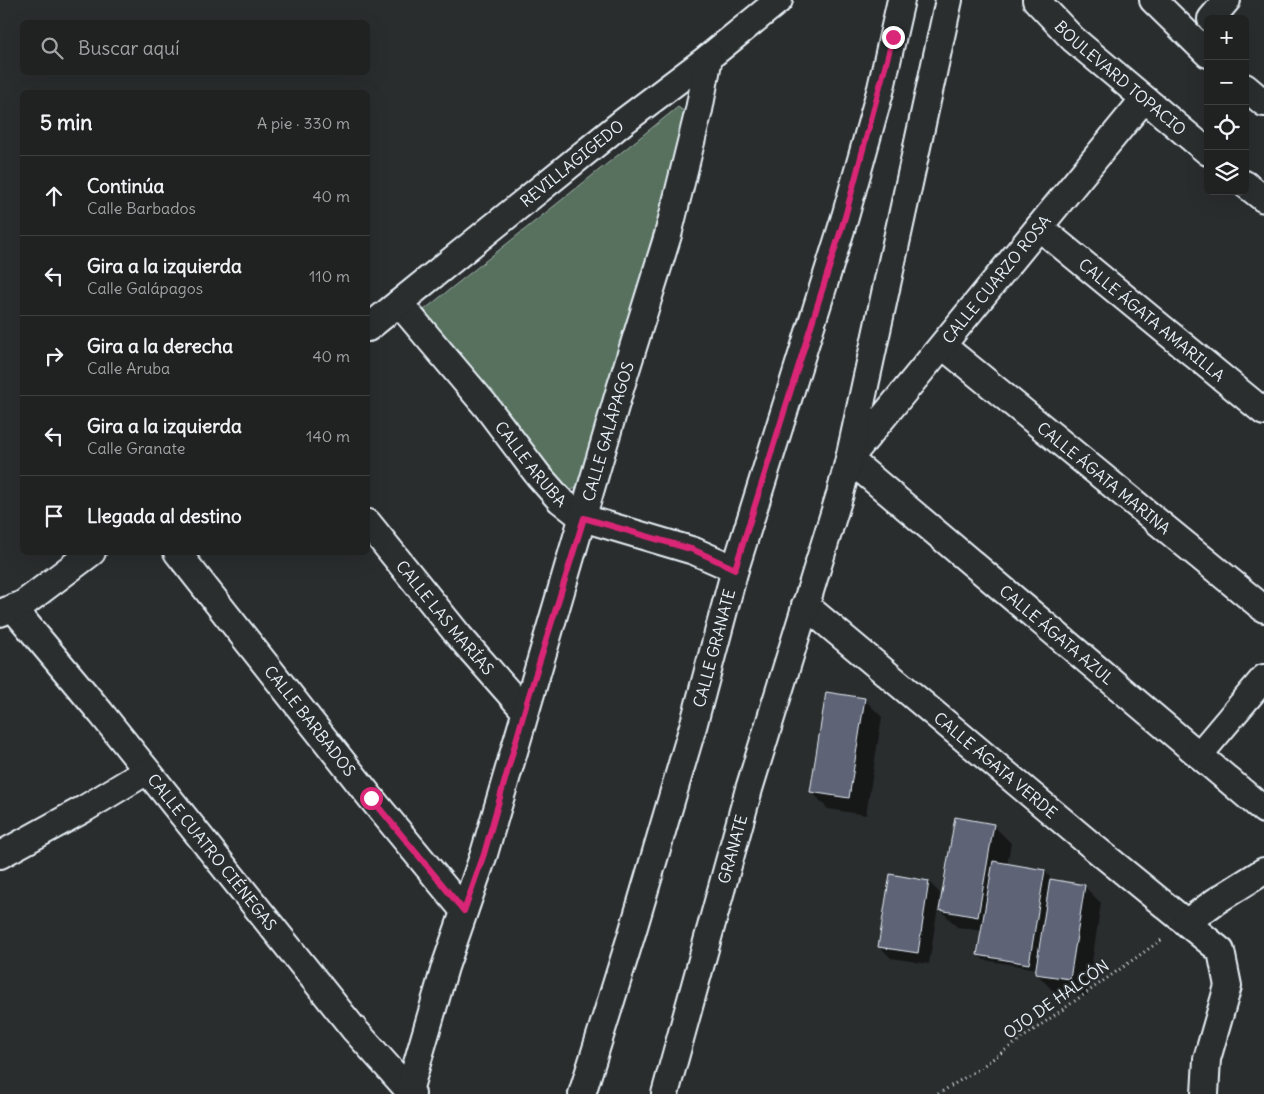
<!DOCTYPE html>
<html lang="es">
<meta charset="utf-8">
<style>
:root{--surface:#202222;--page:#282a2a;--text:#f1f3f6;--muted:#a2a4a5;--line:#3d3f40}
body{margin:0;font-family:Delius,sans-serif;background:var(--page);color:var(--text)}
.controls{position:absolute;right:15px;top:15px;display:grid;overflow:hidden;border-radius:8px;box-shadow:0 5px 20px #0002}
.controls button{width:45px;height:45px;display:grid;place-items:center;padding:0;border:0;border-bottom:1px solid var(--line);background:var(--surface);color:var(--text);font:25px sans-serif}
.stop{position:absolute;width:15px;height:15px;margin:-11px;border:4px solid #db2777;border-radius:50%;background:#fff}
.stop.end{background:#db2777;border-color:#fff;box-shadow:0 1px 5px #0008}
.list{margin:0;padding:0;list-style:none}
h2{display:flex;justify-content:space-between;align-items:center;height:65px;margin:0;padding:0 20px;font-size:21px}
h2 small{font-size:16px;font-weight:400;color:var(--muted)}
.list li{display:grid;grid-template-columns:32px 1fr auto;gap:15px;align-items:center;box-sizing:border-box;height:80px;padding:0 20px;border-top:1px solid var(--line)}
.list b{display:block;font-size:19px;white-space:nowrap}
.list p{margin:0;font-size:16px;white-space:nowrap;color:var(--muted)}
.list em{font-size:16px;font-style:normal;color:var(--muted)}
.icon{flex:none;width:28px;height:28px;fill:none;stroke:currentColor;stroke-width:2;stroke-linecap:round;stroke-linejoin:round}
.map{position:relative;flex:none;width:1264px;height:1094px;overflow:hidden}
.search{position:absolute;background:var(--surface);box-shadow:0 5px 20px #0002;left:20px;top:20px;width:350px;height:55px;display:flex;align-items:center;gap:12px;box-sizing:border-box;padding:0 18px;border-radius:8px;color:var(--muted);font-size:19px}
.panel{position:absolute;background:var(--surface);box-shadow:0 5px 20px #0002;left:20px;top:90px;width:350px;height:465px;border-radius:8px}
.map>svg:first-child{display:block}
.green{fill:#59715e;stroke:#a0b1ab}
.shadow{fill:#0007}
.building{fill:#5f6476;stroke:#e8f1f8}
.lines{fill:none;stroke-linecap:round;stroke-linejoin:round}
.minor-casing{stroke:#e8f1f8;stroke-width:30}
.path{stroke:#e8f1f8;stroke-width:3;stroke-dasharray:1 4;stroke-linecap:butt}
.minor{stroke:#2a2d2e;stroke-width:26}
.route{stroke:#db2777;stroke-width:6}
.labels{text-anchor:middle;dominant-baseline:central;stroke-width:4;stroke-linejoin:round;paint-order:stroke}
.street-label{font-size:16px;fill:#e8f1f8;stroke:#2a2d2e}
</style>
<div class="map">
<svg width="1264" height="1094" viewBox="0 0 1264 1094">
<rect width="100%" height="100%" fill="#2a2d2e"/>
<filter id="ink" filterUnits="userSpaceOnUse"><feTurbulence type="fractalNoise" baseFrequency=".02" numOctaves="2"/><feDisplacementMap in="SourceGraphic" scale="10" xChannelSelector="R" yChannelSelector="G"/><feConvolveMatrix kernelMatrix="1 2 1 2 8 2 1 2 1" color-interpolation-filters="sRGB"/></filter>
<g filter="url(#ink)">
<polygon class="green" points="678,107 688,114 579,488 569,490 424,310"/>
<g class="shadow">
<polygon points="864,699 882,717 866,815 828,809 811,791"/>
<polygon points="956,819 994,826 1011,843 1007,865 1044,871 1050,877 1049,881 1084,886 1101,903 1087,996 1053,991 1036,973 1037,969 984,960 978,955 982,931 957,927 938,907 929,964 891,958 880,947 929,882 940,893 939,900 942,900"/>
</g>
<g class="building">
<polygon points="826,692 865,698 849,798 810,792"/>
<polygon points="955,817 994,824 978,917 939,910"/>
<polygon points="993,861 1045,870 1029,964 977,955"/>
<polygon points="890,874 929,881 918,953 878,947"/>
<polygon points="1050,879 1085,885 1070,979 1035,974"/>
</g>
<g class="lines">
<g class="minor-casing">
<g id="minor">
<path id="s1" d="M1036,0L1073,39L1208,152"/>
<polyline points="1153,0 1208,54"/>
<polyline points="1211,19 1227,0"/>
<polyline points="1245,87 1264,103"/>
<polyline points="1245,184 1264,199"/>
<path id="s2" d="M1039,227L1264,412"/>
<path id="s3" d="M399,303L486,406L538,475L560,500L583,518L694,551L735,569"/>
<path id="s4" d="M368,328L623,122L709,57L779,0"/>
<path id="s5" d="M943,346L1264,609"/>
<path id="s6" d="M853,454L1144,99"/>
<path id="s7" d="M849,459L1264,810"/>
<path id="s8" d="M368,523L459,636L525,711"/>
<path id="s9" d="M177,552L371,798L464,911"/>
<path id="s10" d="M805,605L1091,845L1221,951L1228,986L1207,1059L1205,1094"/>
<path id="s11" d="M13,608L101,713L353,1028L412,1094"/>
<polyline points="0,613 23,604 92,552"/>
<polyline points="1199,755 1264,678"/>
<polyline points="0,855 84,809 147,771"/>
<polyline points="1187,922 1216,901 1264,871"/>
<path id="s12" d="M409,1091L445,967L484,854L621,386L668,235L699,110L709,57"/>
<path id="s13" d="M582,1094L633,930L694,723L735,569L845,217L881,88L901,0"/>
<path id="s14" d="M665,1094L749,789L840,494L849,459L949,0"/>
</g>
</g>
<polyline class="path" points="938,1094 977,1070 1164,938"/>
<use href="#minor" class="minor"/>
</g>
</g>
<g class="lines" filter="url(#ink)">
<polyline class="route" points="371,798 464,911 484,854 527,702 584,518 694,550 735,569 845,217 893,37"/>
</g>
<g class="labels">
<g class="street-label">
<text stroke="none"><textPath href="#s1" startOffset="115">BOULEVARD TOPACIO</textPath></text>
<text stroke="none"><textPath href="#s4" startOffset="262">REVILLAGIGEDO</textPath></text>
<text stroke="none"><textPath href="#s6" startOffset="226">CALLE CUARZO ROSA</textPath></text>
<text stroke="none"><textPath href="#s2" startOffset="146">CALLE ÁGATA AMARILLA</textPath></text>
<text stroke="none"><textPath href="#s12" startOffset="689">CALLE GALÁPAGOS</textPath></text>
<text stroke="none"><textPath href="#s3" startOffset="208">CALLE ARUBA</textPath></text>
<text stroke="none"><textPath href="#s5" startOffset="208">CALLE ÁGATA MARINA</textPath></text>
<text stroke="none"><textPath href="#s8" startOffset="122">CALLE LAS MARÍAS</textPath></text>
<text stroke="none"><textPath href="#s7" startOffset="272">CALLE ÁGATA AZUL</textPath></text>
<text stroke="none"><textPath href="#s13" startOffset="465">CALLE GRANATE</textPath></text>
<text stroke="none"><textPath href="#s9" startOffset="215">CALLE BARBADOS</textPath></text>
<text stroke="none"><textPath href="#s10" startOffset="249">CALLE ÁGATA VERDE</textPath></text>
<text stroke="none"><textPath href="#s14" startOffset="254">GRANATE</textPath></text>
<text stroke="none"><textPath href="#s11" startOffset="315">CALLE CUATRO CIÉNEGAS</textPath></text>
<text transform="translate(1056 999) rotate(-35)">OJO DE HALCÓN</text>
</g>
</g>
</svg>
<div class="controls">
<button>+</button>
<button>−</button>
<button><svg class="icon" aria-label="locate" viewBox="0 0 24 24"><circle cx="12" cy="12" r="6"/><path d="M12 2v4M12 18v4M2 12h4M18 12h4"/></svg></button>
<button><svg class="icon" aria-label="layers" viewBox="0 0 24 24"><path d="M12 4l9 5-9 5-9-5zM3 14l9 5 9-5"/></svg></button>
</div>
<div class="stop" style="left:371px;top:798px"></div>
<div class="stop end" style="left:893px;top:37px"></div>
<div class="search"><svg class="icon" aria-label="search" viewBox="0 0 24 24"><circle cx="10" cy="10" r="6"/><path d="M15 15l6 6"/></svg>Buscar aquí</div>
<section class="panel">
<h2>5 min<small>A pie · 330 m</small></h2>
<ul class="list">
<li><svg class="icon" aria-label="ahead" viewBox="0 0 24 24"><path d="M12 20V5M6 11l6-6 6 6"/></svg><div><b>Continúa</b><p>Calle Barbados</p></div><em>40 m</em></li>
<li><svg class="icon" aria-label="left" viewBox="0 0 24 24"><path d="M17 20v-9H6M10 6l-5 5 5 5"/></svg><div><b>Gira a la izquierda</b><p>Calle Galápagos</p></div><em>110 m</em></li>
<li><svg class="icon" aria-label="right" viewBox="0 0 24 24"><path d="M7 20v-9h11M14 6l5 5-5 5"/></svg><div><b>Gira a la derecha</b><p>Calle Aruba</p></div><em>40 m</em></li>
<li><svg class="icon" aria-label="left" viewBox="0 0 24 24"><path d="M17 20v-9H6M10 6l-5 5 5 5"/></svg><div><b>Gira a la izquierda</b><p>Calle Granate</p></div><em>140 m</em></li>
<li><svg class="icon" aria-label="arrive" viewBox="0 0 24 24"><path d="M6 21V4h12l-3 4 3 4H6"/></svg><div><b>Llegada al destino</b></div></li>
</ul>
</section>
</div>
